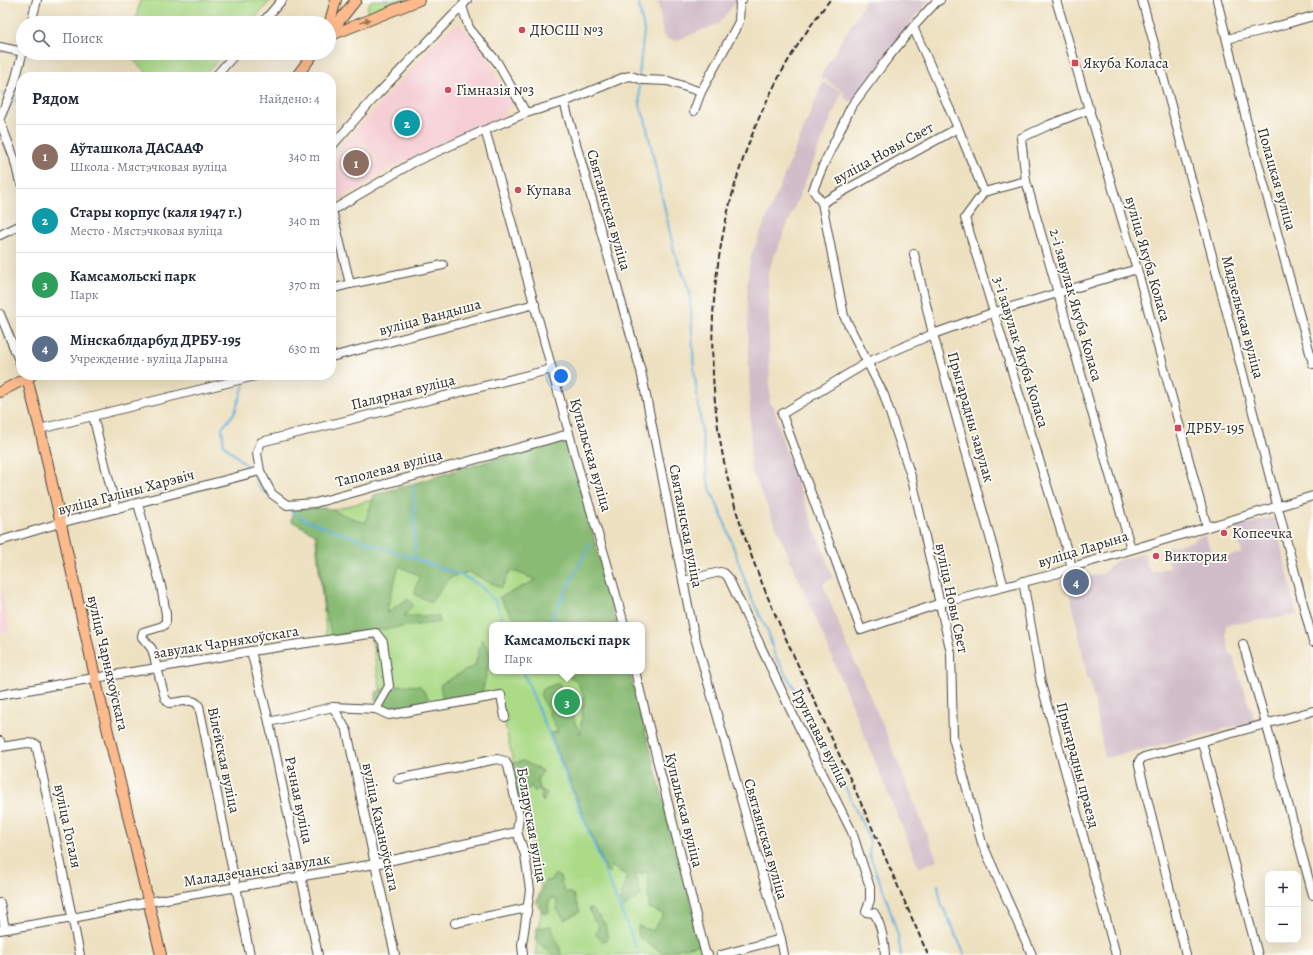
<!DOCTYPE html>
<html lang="ru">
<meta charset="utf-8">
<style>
:root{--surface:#fff;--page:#f6f6f7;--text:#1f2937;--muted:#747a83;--line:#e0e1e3;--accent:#0f766e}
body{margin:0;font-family:Alegreya,serif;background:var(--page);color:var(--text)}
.controls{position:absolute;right:12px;bottom:12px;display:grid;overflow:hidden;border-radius:8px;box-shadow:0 4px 16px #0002}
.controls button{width:36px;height:36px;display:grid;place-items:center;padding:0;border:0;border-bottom:1px solid var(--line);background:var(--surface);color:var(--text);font:20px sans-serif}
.you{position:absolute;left:561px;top:376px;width:14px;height:14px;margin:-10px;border:3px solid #fff;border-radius:50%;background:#1a73e8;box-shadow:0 0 0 6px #1a73e833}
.badge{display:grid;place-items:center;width:26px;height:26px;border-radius:50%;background:var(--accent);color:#fff;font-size:13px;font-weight:700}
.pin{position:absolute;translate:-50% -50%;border:2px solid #fff;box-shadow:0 1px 4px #0006}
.popup{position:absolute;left:489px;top:622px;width:156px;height:52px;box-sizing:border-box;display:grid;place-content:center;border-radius:8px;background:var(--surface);filter:drop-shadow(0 1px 3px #0005);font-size:13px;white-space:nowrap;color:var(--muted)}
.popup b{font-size:15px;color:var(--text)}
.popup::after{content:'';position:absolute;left:50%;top:100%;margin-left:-8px;border:8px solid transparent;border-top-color:var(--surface)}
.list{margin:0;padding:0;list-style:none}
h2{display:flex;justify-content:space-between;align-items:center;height:52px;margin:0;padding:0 16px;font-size:17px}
h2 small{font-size:13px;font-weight:400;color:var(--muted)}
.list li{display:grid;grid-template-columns:26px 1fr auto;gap:12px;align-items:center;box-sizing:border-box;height:64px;padding:0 16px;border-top:1px solid var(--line)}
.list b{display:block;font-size:15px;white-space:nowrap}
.list p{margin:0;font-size:13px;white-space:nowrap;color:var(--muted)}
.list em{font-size:13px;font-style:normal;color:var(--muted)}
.icon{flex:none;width:22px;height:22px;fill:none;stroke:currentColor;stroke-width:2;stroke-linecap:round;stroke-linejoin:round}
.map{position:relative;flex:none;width:1313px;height:955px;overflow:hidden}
.search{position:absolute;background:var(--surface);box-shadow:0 4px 16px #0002;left:16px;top:16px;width:320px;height:44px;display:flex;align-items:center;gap:10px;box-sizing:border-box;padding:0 14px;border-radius:22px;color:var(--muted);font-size:15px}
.panel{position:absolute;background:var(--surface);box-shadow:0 4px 16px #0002;left:16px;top:72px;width:320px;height:308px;border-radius:16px}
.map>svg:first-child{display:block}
.built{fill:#f6cfd6}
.industrial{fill:#d1bdc9}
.green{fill:#acdb88;stroke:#6c835a}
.forest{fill:#89bb74;stroke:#5a7350}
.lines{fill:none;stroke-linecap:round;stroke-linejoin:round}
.stream{stroke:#65b1de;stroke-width:2}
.minor-casing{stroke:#484642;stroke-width:10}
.major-casing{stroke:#484642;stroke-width:12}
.minor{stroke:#fff;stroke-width:8}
.major{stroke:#fcba8d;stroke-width:10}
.rail{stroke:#2b2b2b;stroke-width:2;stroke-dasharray:6 3;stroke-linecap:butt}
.oneway{fill:#94725c}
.poi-dot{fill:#d1495b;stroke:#fdfcf7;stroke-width:1.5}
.labels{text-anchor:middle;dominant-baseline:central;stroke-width:3.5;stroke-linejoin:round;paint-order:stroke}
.poi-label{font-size:15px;fill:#2b2b2b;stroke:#fdfcf7;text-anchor:start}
.street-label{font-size:15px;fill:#2b2b2b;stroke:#fdfcf7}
</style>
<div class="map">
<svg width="1313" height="955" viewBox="0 0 1313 955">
<rect width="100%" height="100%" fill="#fdfcf7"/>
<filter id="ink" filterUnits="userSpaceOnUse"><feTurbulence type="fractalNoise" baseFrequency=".025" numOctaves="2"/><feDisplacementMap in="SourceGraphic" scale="8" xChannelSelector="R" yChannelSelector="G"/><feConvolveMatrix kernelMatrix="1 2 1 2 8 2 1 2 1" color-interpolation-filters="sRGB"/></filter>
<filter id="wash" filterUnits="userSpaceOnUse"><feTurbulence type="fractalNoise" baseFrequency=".012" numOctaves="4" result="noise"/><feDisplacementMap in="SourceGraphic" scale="16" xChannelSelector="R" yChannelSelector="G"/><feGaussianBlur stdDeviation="0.9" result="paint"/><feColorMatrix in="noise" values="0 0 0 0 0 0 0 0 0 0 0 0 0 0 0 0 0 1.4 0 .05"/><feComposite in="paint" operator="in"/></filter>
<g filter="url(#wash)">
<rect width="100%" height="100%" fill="#eee1c1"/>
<g class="built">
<polygon points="459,24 481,45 512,105 500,119 390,168 353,133 443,34"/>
<polygon points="352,134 389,169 382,176 331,204 331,157"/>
<polygon points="0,591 10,632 0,634"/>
</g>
<g class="industrial">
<polygon points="658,0 738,0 718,24 675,41 667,39 663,35"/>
<polygon points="866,0 930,0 913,20 853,103 844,98 844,92 820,77"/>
<polygon points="823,82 842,92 768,272 770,404 774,407 785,449 833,578 823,584 845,640 885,730 937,860 919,868 822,633 751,469 747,283 750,258"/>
<polygon points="1269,518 1275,519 1297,615 1226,625 1226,635 1230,655 1232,654 1249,705 1252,710 1255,722 1220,729 1220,731 1105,758 1090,680 1088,680 1070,592 1066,592 1064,581 1102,574 1116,561 1144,553 1150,572 1170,568 1164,548 1193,541 1195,538 1205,535 1215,559 1242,553 1234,528"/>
</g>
<g class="green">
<polygon points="140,0 271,0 251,23 135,23"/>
<path d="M372,0H409L369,15C366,8 367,6 372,0Z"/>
<polygon points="128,53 224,53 203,77 151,77 128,55"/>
<polygon points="571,449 614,625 492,625 492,671 626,671 703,955 535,955 543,897 498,693 384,711 371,636 327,641 313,515"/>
</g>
<g class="forest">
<polygon points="563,439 568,441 617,625 519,625 499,598 536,580 511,570 501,588 469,572 451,577 431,602 414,594 420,576 399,566 386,613 408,599 413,605 404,616 438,616 440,622 332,636 324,607 317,535 291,521 293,509 327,508 365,523 374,495"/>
<polygon points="482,639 491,654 481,697 444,703 440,685 475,665"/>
<polygon points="559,671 629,671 702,944 663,953 639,938 638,926 653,931 664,914 649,908 648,872 635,875 641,895 623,908 620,901 627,876 611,866 610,873 606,870 550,733 558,732 540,694 543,689 559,683 580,734 584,696 576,680"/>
<polygon points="402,685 420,686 434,705 393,712 376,703 376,692"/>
<polygon points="523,761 543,771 537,780 539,788 547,793 543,802 541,797 542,792 537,789 535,792 531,786 528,790 522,785 520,797 517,796 511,764"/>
<polygon points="555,874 560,877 564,891 573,894 580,912 565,920 557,909 557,900 551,898 548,906 549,912 545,914 536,903 545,881 552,880"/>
<polygon points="589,908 592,908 605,924 608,939 603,942 596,935 599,925 594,920"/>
<polygon points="551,926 560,948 561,955 554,955 535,940 537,928"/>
</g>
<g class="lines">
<g class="stream">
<polyline points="638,0 644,31 639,75"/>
<polyline points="639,86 640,106 645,119 674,251 690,292 694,369 708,483 726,526 750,595 768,632 775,656 793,686 804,712 832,758 870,841 869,854 887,900 898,936 901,955"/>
<polyline points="0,92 2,94"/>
<polyline points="13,99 21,105"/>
<polyline points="244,385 235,412 222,428 224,445 249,468"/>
<polyline points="254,477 261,490 268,494"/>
<polyline points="413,484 415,558"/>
<polyline points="288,508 305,520 463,576 478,584 496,602 505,625"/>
<polyline points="548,625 590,544"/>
<polyline points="523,671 636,947"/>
<polyline points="938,885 941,903 965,955"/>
<polyline points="638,953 639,955"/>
</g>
</g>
</g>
<g filter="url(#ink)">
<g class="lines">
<g class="minor-casing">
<g id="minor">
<polyline points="940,0 936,2 913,27 887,59 851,107 823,166 813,190 822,203 844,316 884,395 912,479 951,653 953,738 982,843 1032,955"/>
<polyline points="1056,0 1137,269 1207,527"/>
<polyline points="1142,0 1210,248 1313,642"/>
<polyline points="1217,0 1246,119 1313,364"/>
<polyline points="462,6 469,28 497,62 526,113"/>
<polyline points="31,23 37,0"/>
<polyline points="262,23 282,0"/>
<polyline points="913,27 958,128 984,192"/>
<polyline points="1227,39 1268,29 1313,16"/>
<polyline points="0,47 23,52"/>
<polyline points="215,77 236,53"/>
<polyline points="564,102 641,371 693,630 781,939 784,955"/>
<polyline points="1090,109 1049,125 1021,138 1026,181 1131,549"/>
<polyline points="694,111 701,92 739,22 740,2 742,0"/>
<polyline points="0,118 14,85 23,51"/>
<polyline points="0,121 14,158 19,179 21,182"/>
<path d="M485,130C515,231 542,332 569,433C585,498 608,560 624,625"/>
<polyline points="331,147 375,97 462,6 467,0"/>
<polyline points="1026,181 984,192 965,218 1072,567"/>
<polyline points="822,203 958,128"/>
<polyline points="332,210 350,284"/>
<polyline points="331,211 414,162 485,130 526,113 564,102 625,77 631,76 643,80 668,81 701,92"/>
<polyline points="0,235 21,225"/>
<polyline points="914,254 933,334 1004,587"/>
<polyline points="1137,269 995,312 933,334 868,362 782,414 861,630 941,603 1055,574 1072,567 1313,496"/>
<polyline points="331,289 350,284 443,265"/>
<polyline points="0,314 21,365"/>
<polyline points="331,357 535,304"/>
<polyline points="552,369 261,442 257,453 260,471 272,494 287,505 315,503 569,434"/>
<polyline points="93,416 116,509"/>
<polyline points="40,429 259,375"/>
<path d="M138,504L161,586L166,614V622L163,626L143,632L142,637L152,649L165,698L169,703C179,703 193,696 199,706L250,955"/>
<polyline points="0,541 60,523 260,471"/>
<path d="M683,581L720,572L724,573L728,577L794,717L852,832L870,887V900L866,912L874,913C881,924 884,942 885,955"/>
<polyline points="1023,581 1041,683 1116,955"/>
<polyline points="1243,644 1266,723 1313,895"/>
<polyline points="251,651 269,722 301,876 318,955"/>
<polyline points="635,671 705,952 708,955"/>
<polyline points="0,695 88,679 157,668 251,651 376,633 383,642 389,686 376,709"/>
<polyline points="333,707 347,731 375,864 395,955"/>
<polyline points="269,722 333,707 376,709 389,715 501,695 505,717"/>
<polyline points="0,741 1,747 27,743 36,744 80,955"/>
<polyline points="1202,742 1258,955"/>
<polyline points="398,779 497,759 505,761 508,766 519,816 517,832 525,855 530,890 522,945 523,955"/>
<polyline points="0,903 5,929"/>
<polyline points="455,923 527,908"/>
<polyline points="0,930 73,918 148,902 375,864 517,832"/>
<polyline points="721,955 781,939"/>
<polyline points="1186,955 1139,766 1139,761 1144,757 1313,711"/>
</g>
</g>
<g class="major-casing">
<g id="major">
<polyline points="329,25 336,0"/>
<polyline points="329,34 356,0"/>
<polyline points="329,36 419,0"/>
<polyline points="296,77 314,53"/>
<polyline points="27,378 40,429 95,677 161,955"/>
<polyline points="0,392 32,375"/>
</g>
</g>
<use href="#minor" class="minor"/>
<use href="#major" class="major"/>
<path class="rail" d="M830,0C725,131 690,309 726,471C744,553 782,630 817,706C855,789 892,872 928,955"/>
</g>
<defs><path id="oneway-solid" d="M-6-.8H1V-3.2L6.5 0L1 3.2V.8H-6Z"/></defs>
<use class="oneway" href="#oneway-solid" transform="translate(365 21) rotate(-21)"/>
</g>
<g class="poi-dot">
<circle cx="522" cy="30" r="4"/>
<rect x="1071" y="59" width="8" height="8" rx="2"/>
<circle cx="448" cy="90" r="4"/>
<circle cx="518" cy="190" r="4"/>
<rect x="1174" y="424" width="8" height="8" rx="2"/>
<circle cx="1224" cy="533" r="4"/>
<circle cx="1156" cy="556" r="4"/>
</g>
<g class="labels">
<g class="poi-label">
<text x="530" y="30">ДЮСШ №3</text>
<text x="1083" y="63">Якуба Коласа</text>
<text x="456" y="90">Гімназія №3</text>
<text x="526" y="190">Купава</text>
<text x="1186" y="428">ДРБУ-195</text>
<text x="1232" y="533">Копеечка</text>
<text x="1164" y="556">Виктория</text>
</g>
<g class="street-label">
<text transform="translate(883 153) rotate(-29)">вуліца Новы Свет</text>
<text transform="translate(1277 179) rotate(74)">Полацкая вуліца</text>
<text transform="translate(609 210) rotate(74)">Святаянская вуліца</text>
<text transform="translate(1148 259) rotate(74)">вуліца Якуба Коласа</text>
<text transform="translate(1076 305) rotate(74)">2-і завулак Якуба Коласа</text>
<text transform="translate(430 317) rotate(-15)">вуліца Вандыша</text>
<text transform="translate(1243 317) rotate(75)">Мядзельская вуліца</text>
<text transform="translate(1021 352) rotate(73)">3-і завулак Якуба Коласа</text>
<text transform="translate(403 392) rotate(-14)">Палярная вуліца</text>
<text transform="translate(971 417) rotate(74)">Прыгарадны завулак</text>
<text transform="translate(591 455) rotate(74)">Купальская вуліца</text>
<text transform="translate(389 468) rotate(-15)">Таполевая вуліца</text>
<text transform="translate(126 492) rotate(-15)">вуліца Галіны Харэвіч</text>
<text transform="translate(686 526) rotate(79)">Святаянская вуліца</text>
<text transform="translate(1083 549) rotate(-17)">вуліца Ларына</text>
<text transform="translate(952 598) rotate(78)">вуліца Новы Свет</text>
<text transform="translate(226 642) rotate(-9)">завулак Чарняхоўскага</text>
<text transform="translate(108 663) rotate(77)">вуліца Чарняхоўскага</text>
<text transform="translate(821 738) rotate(63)">Грунтавая вуліца</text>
<text transform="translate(224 760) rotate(78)">Вілейская вуліца</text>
<text transform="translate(1078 765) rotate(75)">Прыгарадны праезд</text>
<text transform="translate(299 800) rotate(78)">Рачная вуліца</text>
<text transform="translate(684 810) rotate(76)">Купальская вуліца</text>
<text transform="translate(532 825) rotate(80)">Беларуская вуліца</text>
<text transform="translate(68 826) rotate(78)">вуліца Гогаля</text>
<text transform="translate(381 827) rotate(78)">вуліца Каханоўскага</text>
<text transform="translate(766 839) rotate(74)">Святаянская вуліца</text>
<text transform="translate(257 870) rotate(-9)">Маладзечанскі завулак</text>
</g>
</g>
</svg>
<div class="controls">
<button>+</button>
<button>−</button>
</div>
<div class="you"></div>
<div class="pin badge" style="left:356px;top:163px;background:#8d6e63">1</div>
<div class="pin badge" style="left:407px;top:123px;background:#0f9aa8">2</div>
<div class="pin badge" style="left:567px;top:702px;background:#2e9e5b">3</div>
<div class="popup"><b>Камсамольскі парк</b>Парк</div>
<div class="pin badge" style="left:1076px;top:582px;background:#5c6f8a">4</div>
<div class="search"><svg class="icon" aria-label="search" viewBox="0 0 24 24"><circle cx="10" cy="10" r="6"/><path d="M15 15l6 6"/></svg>Поиск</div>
<section class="panel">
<h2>Рядом<small>Найдено: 4</small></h2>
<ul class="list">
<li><span class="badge" style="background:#8d6e63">1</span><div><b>Аўташкола ДАСААФ</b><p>Школа · Мястэчковая вуліца</p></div><em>340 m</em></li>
<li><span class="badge" style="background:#0f9aa8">2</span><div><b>Стары корпус (каля 1947 г.)</b><p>Место · Мястэчковая вуліца</p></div><em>340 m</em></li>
<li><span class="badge" style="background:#2e9e5b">3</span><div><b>Камсамольскі парк</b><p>Парк</p></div><em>370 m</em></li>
<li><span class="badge" style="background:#5c6f8a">4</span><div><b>Мінскаблдарбуд ДРБУ-195</b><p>Учреждение · вуліца Ларына</p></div><em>630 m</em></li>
</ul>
</section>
</div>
